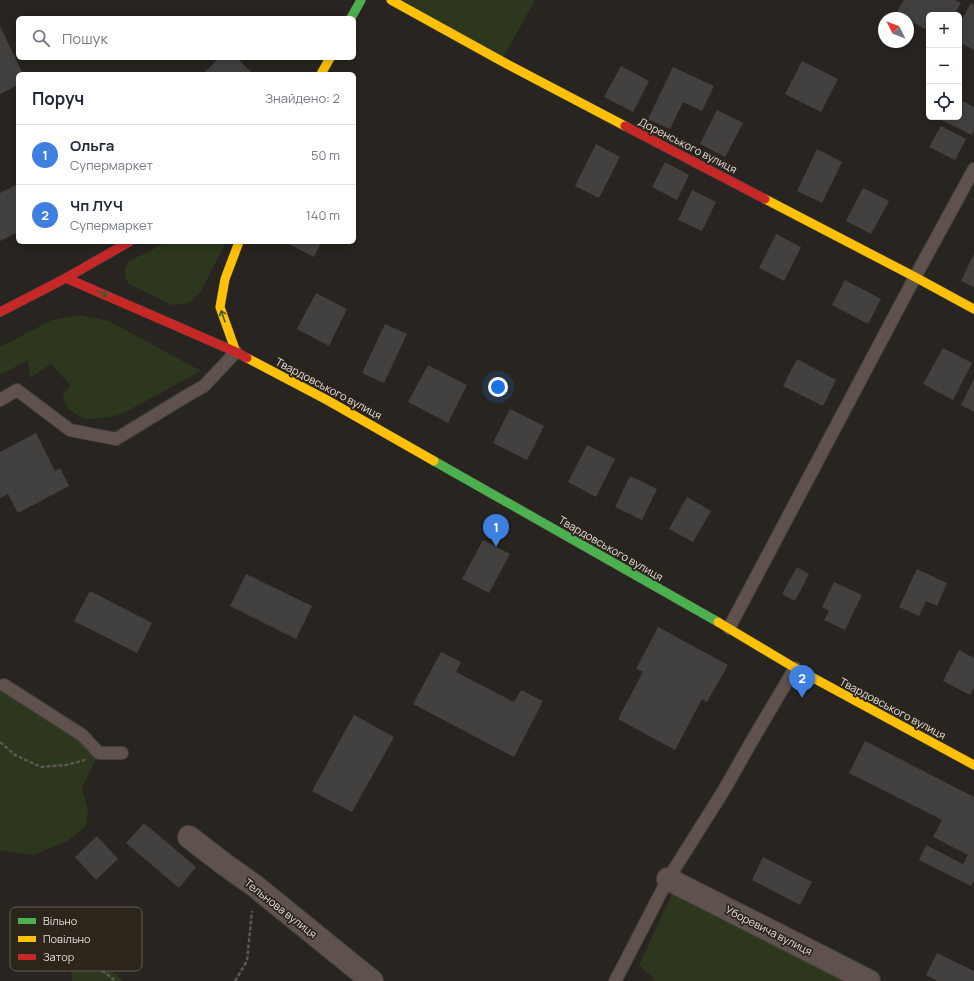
<!DOCTYPE html>
<html lang="uk">
<meta charset="utf-8">
<style>
:root{--surface:#fff;--page:#f2f2f3;--text:#1f2937;--muted:#747a83;--line:#e0e1e3;--accent:#595d62}
body{margin:0;font-family:Manrope,sans-serif;background:var(--page);color:var(--text)}
.controls{position:absolute;right:12px;top:12px;display:grid;overflow:hidden;border-radius:6px;box-shadow:0 2px 10px #0003}
.controls button{width:36px;height:36px;display:grid;place-items:center;padding:0;border:0;border-bottom:1px solid var(--line);background:var(--surface);color:var(--text);font:20px sans-serif}
.compass{position:absolute;left:878px;top:12px;width:36px;height:36px;border-radius:50%;background:var(--surface);box-shadow:0 2px 10px #0003;rotate:312deg}
.you{position:absolute;left:498px;top:387px;width:14px;height:14px;margin:-10px;border:3px solid #fff;border-radius:50%;background:#1a73e8;box-shadow:0 0 0 6px #1a73e833}
.badge{display:grid;place-items:center;width:26px;height:26px;border-radius:50%;background:var(--accent);color:#fff;font-size:13px;font-weight:700}
.pin{position:absolute;translate:-50% -33px;filter:drop-shadow(0 1px 2px #0008)}
.pin::after{content:'';position:absolute;top:21px;width:14px;height:12px;background:inherit;clip-path:polygon(0 0,100% 0,50% 100%)}
.list{margin:0;padding:0;list-style:none}
h2{display:flex;justify-content:space-between;align-items:center;height:52px;margin:0;padding:0 16px;font-size:17px}
h2 small{font-size:13px;font-weight:400;color:var(--muted)}
.list li{display:grid;grid-template-columns:26px 1fr auto;gap:12px;align-items:center;box-sizing:border-box;height:60px;padding:0 16px;border-top:1px solid var(--line)}
.list b{display:block;font-size:15px;white-space:nowrap}
.list p{margin:0;font-size:13px;white-space:nowrap;color:var(--muted)}
.list em{font-size:13px;font-style:normal;color:var(--muted)}
.icon{flex:none;width:22px;height:22px;fill:none;stroke:currentColor;stroke-width:2;stroke-linecap:round;stroke-linejoin:round}
.map{position:relative;flex:none;width:974px;height:981px;overflow:hidden}
.search{position:absolute;background:var(--surface);box-shadow:0 2px 10px #0003;left:16px;top:16px;width:340px;height:44px;display:flex;align-items:center;gap:10px;box-sizing:border-box;padding:0 14px;border-radius:6px;color:var(--muted);font-size:15px}
.panel{position:absolute;background:var(--surface);box-shadow:0 2px 10px #0003;left:16px;top:72px;width:340px;height:172px;border-radius:6px}
.map>svg:first-child{display:block}
.green{fill:#2c371d}
.building{fill:#434040}
.lines{fill:none;stroke-linecap:round;stroke-linejoin:round}
.lane-casing{stroke:#45413e;stroke-width:14}
.street-casing{stroke:#45413e;stroke-width:24}
.fast-casing{stroke:#45413e;stroke-width:10}
.slow-casing{stroke:#45413e;stroke-width:10}
.jam-casing{stroke:#45413e;stroke-width:10}
.path{stroke:#5e5652;stroke-width:2.5;stroke-dasharray:4 2;stroke-linecap:butt}
.lane{stroke:#5f524d;stroke-width:12}
.street{stroke:#5f524d;stroke-width:22}
.fast{stroke:#4caf50;stroke-width:9}
.slow{stroke:#ffc107;stroke-width:9}
.jam{stroke:#c62828;stroke-width:9}
.oneway{stroke:#395c31}
.labels{text-anchor:middle;dominant-baseline:central;stroke-width:3.5;stroke-linejoin:round;paint-order:stroke}
.street-label{font-size:11px;fill:#e1dcd6;stroke:#2c251c}
.key{fill:#2c251c;stroke:#625c54;stroke-width:1}
.key-label{font-size:11px;fill:#e1dcd6}
</style>
<div class="map">
<svg width="974" height="981" viewBox="0 0 974 981">
<rect width="100%" height="100%" fill="#282420"/>
<g class="green">
<polygon points="402,0 535,0 503,58"/>
<path d="M168,242H226L201,291L193,300L185,304L172,305L129,284C124,278 123,269 128,263C133,258 160,246 168,242Z"/>
<polygon points="78,315 109,321 201,371 120,415 94,419 85,419 69,410 64,401 63,395 65,392 71,386 51,364 30,378 28,360 0,375 0,347 52,320"/>
<polygon points="0,682 82,735 97,757 82,788 88,810 86,826 69,840 34,855 0,850"/>
<polygon points="677,883 847,981 656,981 639,965"/>
<polygon points="94,963 117,974 123,981 72,981 71,970"/>
</g>
<g class="building">
<polygon points="904,0 955,0 961,3 954,15 929,15 929,31 908,20 908,18 905,18 896,13"/>
<polygon points="971,3 974,5 974,50 959,42 959,25"/>
<polygon points="0,26 23,74 18,74 18,85 0,94"/>
<polygon points="219,58 237,58 253,74 203,74"/>
<polygon points="802,61 838,79 821,112 785,94"/>
<polygon points="621,66 649,81 633,112 604,97"/>
<polygon points="673,67 714,86 702,111 683,102 670,129 648,119"/>
<polygon points="959,99 974,107 974,130 972,135 935,117 959,117"/>
<polygon points="717,110 743,123 725,157 700,144"/>
<polygon points="941,126 966,139 955,160 929,147"/>
<polygon points="596,144 620,157 599,198 575,186"/>
<polygon points="817,149 842,162 822,203 797,191"/>
<polygon points="665,162 689,175 677,200 652,187"/>
<polygon points="18,184 18,232 0,241 0,193"/>
<polygon points="863,188 889,201 871,234 846,221"/>
<polygon points="692,190 716,202 702,231 678,220"/>
<polygon points="776,234 801,247 784,281 759,268"/>
<polygon points="285,242 321,242 314,257"/>
<polygon points="974,254 974,287 961,281"/>
<polygon points="845,280 881,299 868,324 832,305"/>
<polygon points="316,293 347,309 329,346 297,329"/>
<polygon points="385,324 407,334 384,383 362,373"/>
<polygon points="943,348 972,363 953,400 923,384"/>
<polygon points="797,359 836,380 823,406 783,386"/>
<polygon points="428,365 467,385 448,423 408,402"/>
<polygon points="974,379 974,412 961,405"/>
<polygon points="510,409 544,426 527,460 493,443"/>
<polygon points="36,433 55,471 60,468 69,486 18,513 8,494 0,498 0,452"/>
<polygon points="587,445 615,459 596,497 568,482"/>
<polygon points="630,476 657,489 642,520 615,507"/>
<polygon points="687,497 711,511 693,542 669,529"/>
<polygon points="483,540 510,554 489,593 462,579"/>
<polygon points="797,567 809,574 795,601 782,594"/>
<polygon points="917,569 947,583 937,606 926,601 919,616 899,607"/>
<polygon points="246,574 312,606 296,639 230,606"/>
<polygon points="834,582 862,595 845,630 824,620 829,611 822,607"/>
<polygon points="90,591 152,623 137,653 74,621"/>
<polygon points="658,627 728,665 707,702 702,699 675,750 618,719 643,672 636,669"/>
<polygon points="959,650 974,658 974,687 970,695 943,681"/>
<polygon points="441,652 461,662 456,672 514,702 521,690 543,701 514,757 413,704"/>
<polygon points="354,715 394,737 352,812 312,791"/>
<polygon points="865,741 974,797 974,881 971,886 919,860 926,845 963,864 968,855 933,837 942,820 849,773"/>
<polygon points="144,823 196,867 179,888 126,843"/>
<polygon points="97,836 118,859 96,880 75,857"/>
<polygon points="763,857 812,882 800,905 752,880"/>
<polygon points="937,953 974,971 974,981 937,981 926,975"/>
</g>
<g class="lines">
<g class="lane-casing">
<g id="lane">
<polyline points="0,400 17,390 70,430 116,439 188,395 204,386 236,352"/>
<polyline points="729,628 915,277 974,169"/>
<polyline points="4,685 82,735 99,753 122,753"/>
<polyline points="615,981 622,968 668,879 724,790 753,739 795,668"/>
</g>
</g>
<g class="street-casing">
<g id="street">
<polyline points="189,837 224,864 255,886 372,981"/>
<polyline points="668,879 869,981"/>
</g>
</g>
<g class="fast-casing">
<g id="fast">
<polyline points="351,18 361,0"/>
<polyline points="434,461 718,622"/>
</g>
</g>
<g class="slow-casing">
<g id="slow">
<polyline points="391,0 505,63 625,126"/>
<polyline points="321,74 330,58"/>
<polyline points="765,199 915,277 974,309"/>
<polyline points="236,352 220,307 225,279 239,242"/>
<polyline points="247,358 327,400 434,461"/>
<polyline points="718,622 795,668 974,765"/>
</g>
</g>
<g class="jam-casing">
<g id="jam">
<polyline points="625,126 765,199"/>
<polyline points="66,278 236,352 247,358"/>
<polyline points="0,312 66,278 129,242"/>
</g>
</g>
<g class="path">
<polyline points="0,742 15,755 41,767 66,765 85,760"/>
<polyline points="73,949 116,981"/>
<polyline points="235,981 247,961 252,911"/>
</g>
<use href="#lane" class="lane"/>
<use href="#street" class="street"/>
<use href="#fast" class="fast"/>
<use href="#slow" class="slow"/>
<use href="#jam" class="jam"/>
</g>
<defs><path id="oneway-shaft" d="M-6 0H5M1.5-3L5.5 0L1.5 3" fill="none" stroke-width="1.6" stroke-linecap="round" stroke-linejoin="round"/></defs>
<g class="oneway">
<use href="#oneway-shaft" transform="translate(102 293) rotate(24)"/>
<use href="#oneway-shaft" transform="translate(223 316) rotate(-109)"/>
</g>
<g class="labels">
<g class="street-label">
<text transform="translate(688 145) rotate(27)">Доренського вулиця</text>
<text transform="translate(329 388) rotate(28)">Твардовського вулиця</text>
<text transform="translate(611 548) rotate(30)">Твардовського вулиця</text>
<text transform="translate(893 708) rotate(28)">Твардовського вулиця</text>
<text transform="translate(281 908) rotate(38)">Тельнова вулиця</text>
<text transform="translate(769 930) rotate(27)">Уборевича вулиця</text>
</g>
</g>
<rect x="10" y="907" width="132" height="64" rx="6" class="key"/>
<rect x="18" y="918" width="18" height="6" fill="#4caf50"/>
<rect x="18" y="936" width="18" height="6" fill="#ffc107"/>
<rect x="18" y="954" width="18" height="6" fill="#c62828"/>
<g class="key-label">
<text x="43" y="925">Вільно</text>
<text x="43" y="943">Повільно</text>
<text x="43" y="961">Затор</text>
</g>
</svg>
<div class="controls">
<button>+</button>
<button>−</button>
<button><svg class="icon" aria-label="locate" viewBox="0 0 24 24"><circle cx="12" cy="12" r="6"/><path d="M12 2v4M12 18v4M2 12h4M18 12h4"/></svg></button>
</div>
<svg class="compass" viewBox="-18 -18 36 36"><path d="M0-13l5 13h-10z" fill="#e53935"/><path d="M0 13l5-13h-10z" fill="#747a83"/></svg>
<div class="you"></div>
<div class="pin badge" style="left:496px;top:547px;background:#3f7fe0">1</div>
<div class="pin badge" style="left:802px;top:698px;background:#3f7fe0">2</div>
<div class="search"><svg class="icon" aria-label="search" viewBox="0 0 24 24"><circle cx="10" cy="10" r="6"/><path d="M15 15l6 6"/></svg>Пошук</div>
<section class="panel">
<h2>Поруч<small>Знайдено: 2</small></h2>
<ul class="list">
<li><span class="badge" style="background:#3f7fe0">1</span><div><b>Ольга</b><p>Супермаркет</p></div><em>50 m</em></li>
<li><span class="badge" style="background:#3f7fe0">2</span><div><b>Чп ЛУЧ</b><p>Супермаркет</p></div><em>140 m</em></li>
</ul>
</section>
</div>
